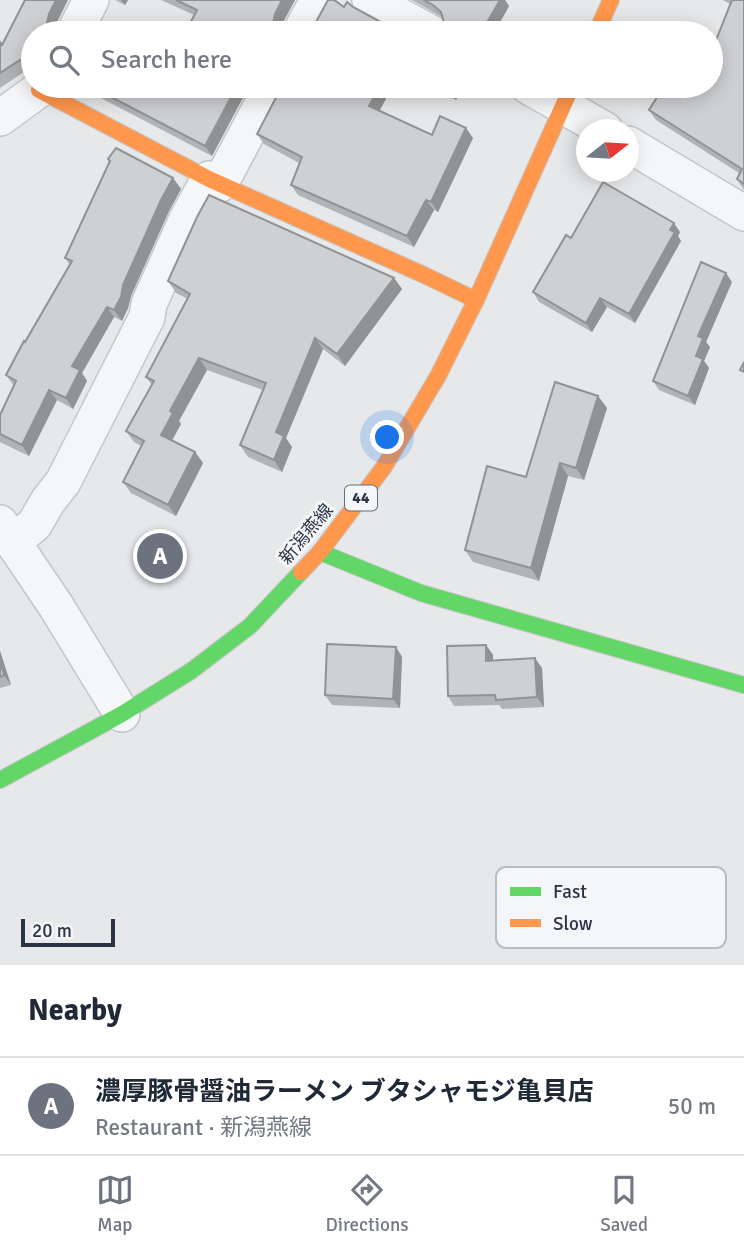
<!DOCTYPE html>
<meta charset="utf-8">
<style>
:root{--surface:#fff;--page:#f2f2f3;--text:#1f2937;--muted:#747a83;--line:#e0e1e3;--accent:#6c737f}
body{margin:0;font-family:Signika,"Noto Sans JP",sans-serif;background:var(--page);color:var(--text)}
.compass{position:absolute;left:576px;top:119px;width:63px;height:63px;border-radius:50%;background:var(--surface);box-shadow:0 4px 18px #0003;rotate:73deg}
.scale{position:absolute;left:21px;bottom:18px;width:94px;box-sizing:border-box;padding-left:7px;border:4px solid #2b3445;border-top:0;font-size:19px;line-height:24px;white-space:nowrap;color:#2b3445;-webkit-text-stroke:5px #f4f6f9;paint-order:stroke}
.you{position:absolute;left:388px;top:438px;width:24px;height:24px;margin:-18px;border:5px solid #fff;border-radius:50%;background:#1a73e8;box-shadow:0 0 0 10px #1a73e833}
.badge{display:grid;place-items:center;width:46px;height:46px;border-radius:50%;background:var(--accent);color:#fff;font-size:23px;font-weight:700}
.pin{position:absolute;translate:-50% -50%;border:4px solid #fff;box-shadow:0 2px 7px #0006}
.list{margin:0;padding:0;list-style:none}
h2{display:flex;justify-content:space-between;align-items:center;height:91px;margin:0;padding:0 28px;font-size:30px}
h2 small{font-size:23px;font-weight:400;color:var(--muted)}
.list li{display:grid;grid-template-columns:46px 1fr auto;gap:21px;align-items:center;box-sizing:border-box;height:98px;padding:0 28px;border-top:2px solid var(--line)}
.list b{display:block;font-size:26px;white-space:nowrap}
.list p{margin:0;font-size:23px;white-space:nowrap;color:var(--muted)}
.list em{font-size:23px;font-style:normal;color:var(--muted)}
.icon{flex:none;width:38px;height:38px;fill:none;stroke:currentColor;stroke-width:2;stroke-linecap:round;stroke-linejoin:round}
.map{position:relative;flex:none;width:744px;height:965px;overflow:hidden}
.search{position:absolute;background:var(--surface);box-shadow:0 4px 18px #0003;left:21px;right:21px;top:21px;height:77px;display:flex;align-items:center;gap:18px;box-sizing:border-box;padding:0 24px;border-radius:38px;color:var(--muted);font-size:26px}
.sheet{height:189px;background:var(--surface)}
nav{display:flex;justify-content:space-around;align-items:center;box-sizing:border-box;height:98px;border-top:2px solid var(--line);background:var(--surface);font-size:19px;color:var(--muted)}
nav a{display:grid;justify-items:center;gap:4px}
nav .on{color:var(--accent)}
.map>svg:first-child{display:block}
.lines{fill:none;stroke-linecap:round;stroke-linejoin:round}
.street-casing{stroke:#c4c6c8;stroke-width:38}
.fast-casing{stroke:#c4c6c8;stroke-width:18}
.slow-casing{stroke:#c4c6c8;stroke-width:18}
.street{stroke:#f5f6f7;stroke-width:35}
.fast{stroke:#63d668;stroke-width:16}
.slow{stroke:#ff974d;stroke-width:16}
.wall{fill:#b1b3b5}
.shaded-wall{fill:#909294}
.building{fill:#ced0d3;stroke:#909294;stroke-width:2}
.labels{text-anchor:middle;dominant-baseline:central;stroke-width:6;stroke-linejoin:round;paint-order:stroke}
.shield{fill:#f4f6f9;stroke:#676e7b;stroke-width:2}
.shield-label{font-size:16px;font-weight:bold;fill:#2b3445}
.street-label{font-size:18px;fill:#2b3445;stroke:#f4f6f9}
.key{fill:#f4f6f9;stroke:#b8bcc3;stroke-width:2}
.key-label{font-size:19px;fill:#2b3445}
</style>
<div class="map">
<svg width="744" height="965" viewBox="0 0 744 965">
<rect width="100%" height="100%" fill="#e6e8ea"/>
<g class="lines">
<g class="street-casing">
<g id="street">
<polyline points="370,0 431,33"/>
<polyline points="74,33 91,0"/>
<polyline points="300,33 318,0"/>
<polyline points="528,86 605,130"/>
<polyline points="0,118 44,86"/>
<polyline points="628,144 744,213"/>
<polyline points="220,184 272,86"/>
<polyline points="0,523 56,606 122,714"/>
<polyline points="12,542 34,525 48,501 63,482 147,317 149,304 187,219 209,179"/>
</g>
</g>
<g class="fast-casing">
<g id="fast">
<polyline points="320,552 421,593 744,685"/>
<polyline points="0,780 122,714 191,671 250,626 301,572"/>
</g>
</g>
<g class="slow-casing">
<g id="slow">
<polyline points="596,33 611,0"/>
<polyline points="39,90 209,179 424,275 476,300"/>
<polyline points="301,572 320,552 384,467 438,376 476,300 572,86"/>
</g>
</g>
<use href="#street" class="street"/>
<use href="#fast" class="fast"/>
<use href="#slow" class="slow"/>
</g>
<g class="wall">
<polygon points="115,0 128,0 125,5"/>
<polygon points="161,0 295,0 282,24 280,33 185,33 194,15"/>
<polygon points="412,0 505,0 509,6 494,33 441,33 444,23 442,17"/>
<polygon points="723,0 744,0 744,190 737,179 739,173 656,120 649,110 694,96 730,4"/>
<polygon points="56,24 33,33 33,69 29,71 27,70 0,88 0,41 2,45"/>
<polygon points="78,86 249,86 212,156"/>
<polygon points="282,86 393,86 379,111 432,135 473,138 438,212 434,210 414,247 298,195 291,185 299,163 264,144 257,134"/>
<polygon points="429,86 464,86 456,100"/>
<polygon points="108,159 173,178 181,189 169,211 131,296 128,308 122,321 114,317 82,373 87,381 73,409 57,400 29,456 0,442 0,415 14,386 6,375 70,265 65,258 110,161"/>
<polygon points="680,232 678,236 681,241 635,323 607,307 592,332 539,302 533,292 571,238"/>
<polygon points="394,278 402,289 345,366 323,349 286,438 292,447 282,472 248,457 240,445 263,390 207,370 179,421 181,424 172,440 195,452 203,463 176,516 131,493 123,482 141,446 134,442 126,431 152,385 146,377 188,299 176,293 168,281"/>
<polygon points="732,282 706,342 710,347 704,361 709,368 695,405 659,390 653,381"/>
<polygon points="598,396 607,408 584,480 568,476 539,581 473,562 465,550 526,477"/>
<polygon points="486,645 493,655 493,661 542,668 544,707 502,709 499,705 454,706 448,696"/>
<polygon points="396,647 402,657 400,708 332,705 325,695"/>
<polygon points="0,651 11,685 0,688"/>
</g>
<g class="shaded-wall">
<polygon points="56,0 68,0 56,24 54,33 50,33 47,23 49,14"/>
<polygon points="121,0 128,0 125,5"/>
<polygon points="282,0 295,0 282,24 280,33 276,33 273,24 275,14"/>
<polygon points="499,0 505,0 509,6 494,33 481,33"/>
<polygon points="237,86 249,86 212,156 205,146"/>
<polygon points="380,86 393,86 376,117 369,106"/>
<polygon points="451,86 464,86 456,100 449,90"/>
<polygon points="466,128 473,138 438,212 431,202"/>
<polygon points="173,178 181,189 169,211 131,296 128,308 122,321 114,310 123,285 161,200"/>
<polygon points="426,200 434,210 414,247 407,236"/>
<polygon points="674,223 680,232 678,236 681,241 635,323 629,314"/>
<polygon points="726,273 732,282 706,342 710,347 704,361 709,368 695,405 688,396 698,336"/>
<polygon points="394,278 402,289 345,366 337,354"/>
<polygon points="600,298 607,307 592,332 586,323"/>
<polygon points="107,307 114,317 82,373 87,381 73,409 66,398 72,366"/>
<polygon points="315,338 323,349 286,438 292,447 282,472 274,460 276,432"/>
<polygon points="199,358 207,370 179,421 181,424 169,446 161,435 170,411"/>
<polygon points="49,390 57,400 29,456 22,445"/>
<polygon points="598,396 607,408 584,480 576,468"/>
<polygon points="195,452 203,463 176,516 168,505"/>
<polygon points="560,463 568,476 539,581 531,568"/>
<polygon points="486,645 493,655 493,671 486,661"/>
<polygon points="396,647 402,657 400,708 393,699"/>
<polygon points="0,651 11,685 4,675 0,662"/>
<polygon points="535,658 542,668 544,707 537,697"/>
</g>
<g class="building">
<polygon points="25,0 56,0 49,14 47,23 50,33 33,33 33,57 22,61 20,60 0,73 0,42 2,45"/>
<polygon points="176,0 282,0 275,14 273,24 276,33 185,33 197,10"/>
<polygon points="328,0 334,0 344,7 347,2 353,7 401,33 310,33"/>
<polygon points="424,0 500,0 481,33 441,33 444,23 441,12 433,5"/>
<polygon points="732,0 744,0 744,184 737,179 742,169 649,110 664,86 677,86 694,96 698,86 711,86 711,53"/>
<polygon points="90,86 237,86 205,146"/>
<polygon points="282,86 380,86 369,106 432,135 440,116 466,128 431,202 426,200 407,236 291,185 302,157 257,134"/>
<polygon points="441,86 451,86 449,90"/>
<polygon points="116,148 173,178 161,200 123,285 121,297 114,310 107,307 72,366 80,370 66,398 49,390 22,445 0,434 0,415 16,381 6,375 24,341 25,342 72,261 65,258 110,161 108,159"/>
<polygon points="603,182 674,223 670,230 675,232 629,314 600,298 586,323 533,292 566,235 571,238"/>
<polygon points="209,195 394,278 337,354 315,338 276,432 284,436 274,460 240,445 266,383 199,358 170,411 173,413 161,435 195,452 168,505 123,482 144,441 126,431 154,381 146,377 190,294 168,281 197,217"/>
<polygon points="701,262 726,273 698,336 703,338 696,356 703,359 688,396 653,381"/>
<polygon points="744,362 744,372 740,370"/>
<polygon points="555,382 598,396 576,468 560,463 531,568 465,550 487,466 526,477"/>
<polygon points="327,644 396,647 393,699 325,695"/>
<polygon points="486,645 486,661 535,658 537,697 496,700 495,695 448,696 447,646"/>
<polygon points="0,662 4,675 0,677"/>
</g>
<g class="labels">
<rect class="shield" x="345" y="485.5" width="32" height="25" rx="5"/>
<g class="shield-label">
<text x="361" y="498">44</text>
</g>
<g class="street-label">
<text transform="translate(306 534) rotate(-50)">新潟燕線</text>
</g>
</g>
<rect x="496" y="867" width="230" height="81" rx="10" class="key"/>
<rect x="510" y="887" width="31" height="9" fill="#63d668"/>
<rect x="510" y="919" width="31" height="8" fill="#ff974d"/>
<g class="key-label">
<text x="553" y="898">Fast</text>
<text x="553" y="930">Slow</text>
</g>
</svg>
<svg class="compass" viewBox="-18 -18 36 36"><path d="M0-13l5 13h-10z" fill="#e53935"/><path d="M0 13l5-13h-10z" fill="#747a83"/></svg>
<div class="scale">20 m</div>
<div class="you"></div>
<div class="pin badge" style="left:160px;top:556px">A</div>
<div class="search"><svg class="icon" aria-label="search" viewBox="0 0 24 24"><circle cx="10" cy="10" r="6"/><path d="M15 15l6 6"/></svg>Search here</div>
</div>
<section class="sheet">
<h2>Nearby<small></small></h2>
<ul class="list">
<li><span class="badge">A</span><div><b>濃厚豚骨醤油ラーメン ブタシャモジ亀貝店</b><p>Restaurant · 新潟燕線</p></div><em>50 m</em></li>
</ul>
</section>
<nav>
<a class="on"><svg class="icon" aria-label="map" viewBox="0 0 24 24"><path d="M3 6l6-2 6 2 6-2v14l-6 2-6-2-6 2zM9 4v14M15 6v14"/></svg>Map</a>
<a><svg class="icon" aria-label="directions" viewBox="0 0 24 24"><path d="M12 3l9 9-9 9-9-9zM9 14v-3h6M13 9l2 2-2 2"/></svg>Directions</a>
<a><svg class="icon" aria-label="saved" viewBox="0 0 24 24"><path d="M7 4h10v16l-5-4-5 4z"/></svg>Saved</a>
</nav>
